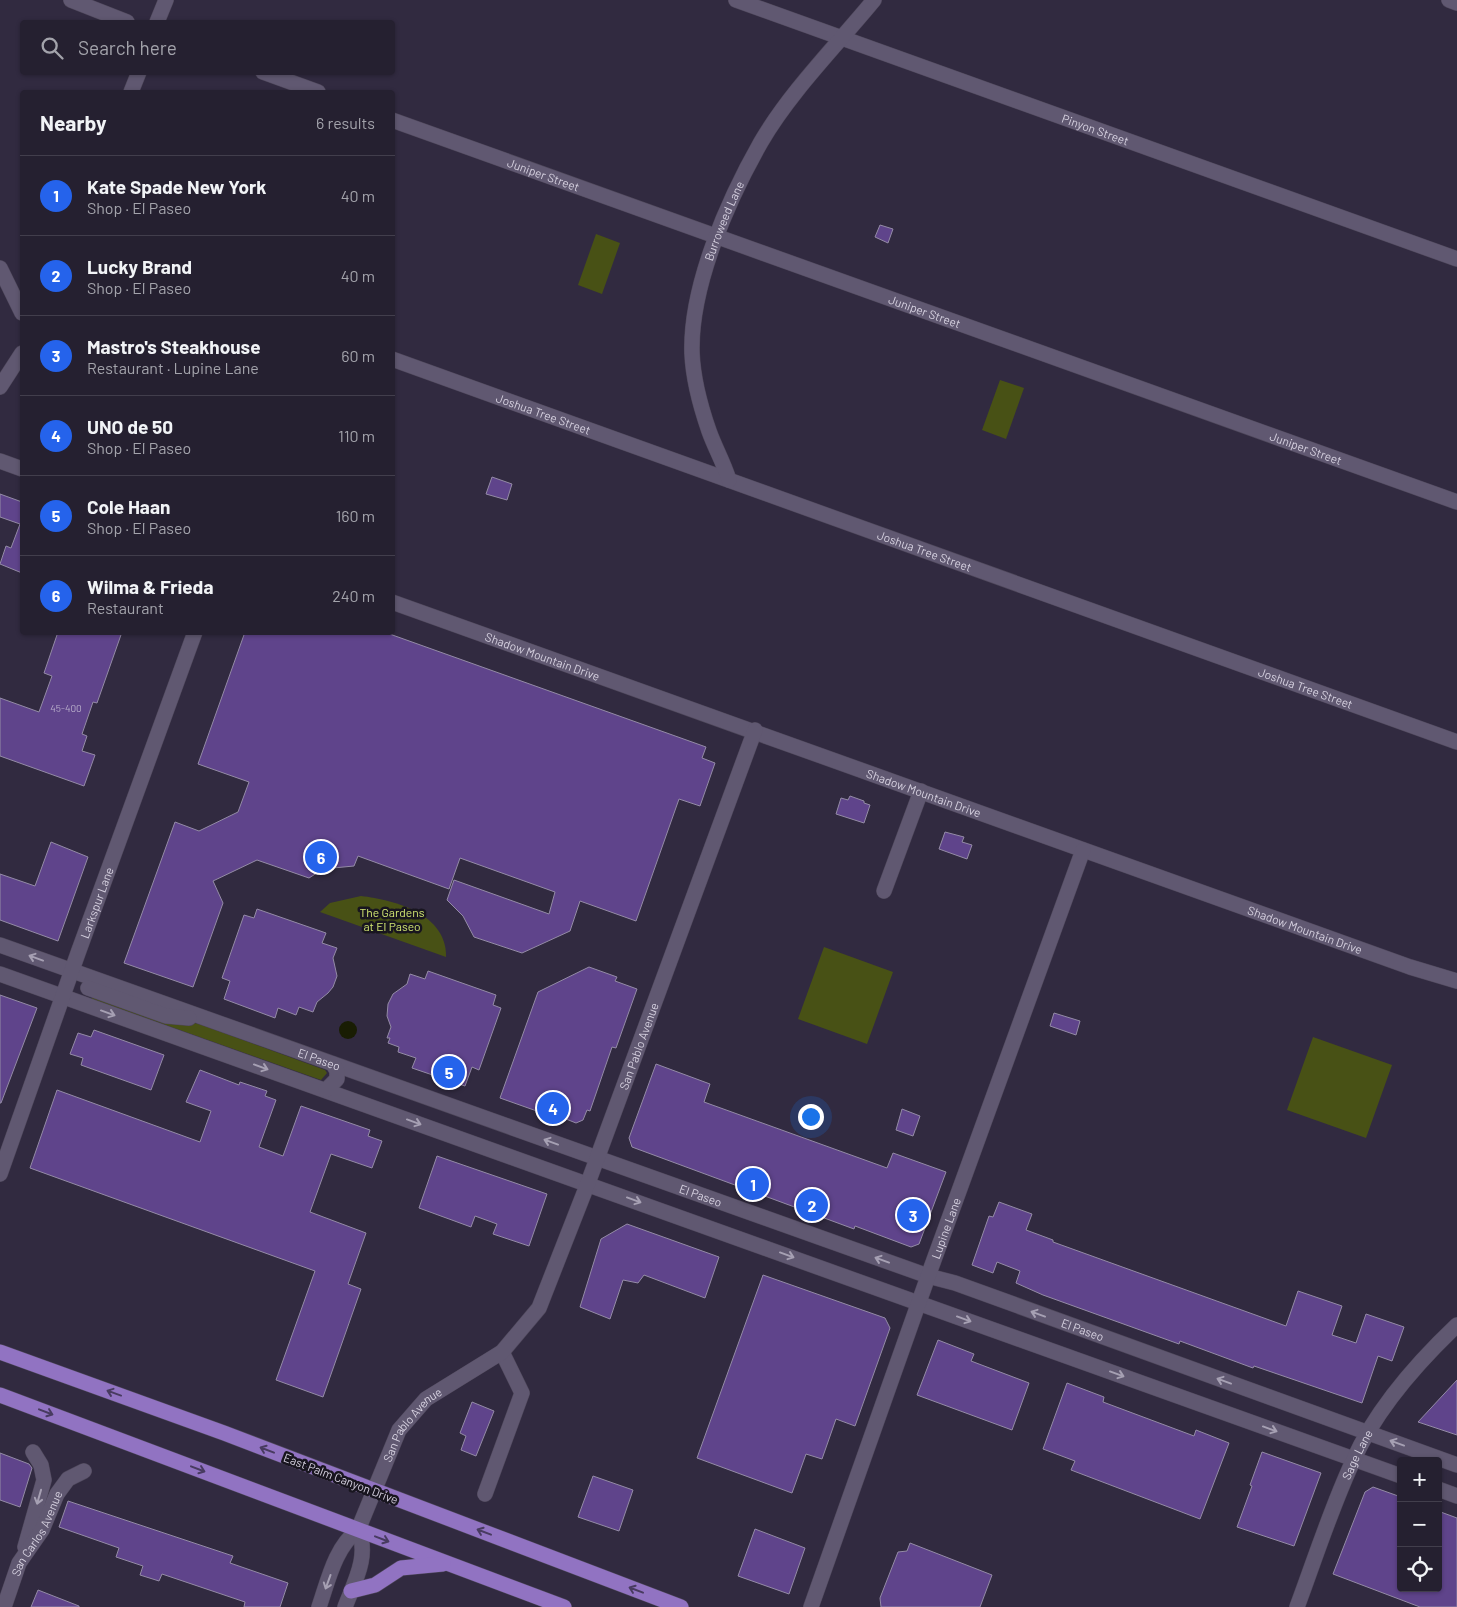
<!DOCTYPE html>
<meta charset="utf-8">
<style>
:root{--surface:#252030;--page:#2d2838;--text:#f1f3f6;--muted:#a3a3ab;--line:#423e4c;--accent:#2563eb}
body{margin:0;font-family:Barlow,sans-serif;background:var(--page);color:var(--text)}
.controls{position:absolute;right:15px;bottom:15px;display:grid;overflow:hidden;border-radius:5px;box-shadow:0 1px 4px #0004}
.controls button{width:45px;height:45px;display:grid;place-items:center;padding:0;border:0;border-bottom:1px solid var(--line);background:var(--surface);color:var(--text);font:25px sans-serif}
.you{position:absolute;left:810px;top:1116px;width:18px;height:18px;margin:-12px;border:4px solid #fff;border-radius:50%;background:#1a73e8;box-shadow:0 0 0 8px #1a73e833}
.badge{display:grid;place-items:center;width:32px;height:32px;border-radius:50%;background:var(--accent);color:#fff;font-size:16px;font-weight:700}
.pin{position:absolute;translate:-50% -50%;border:2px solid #fff;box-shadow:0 1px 5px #0006}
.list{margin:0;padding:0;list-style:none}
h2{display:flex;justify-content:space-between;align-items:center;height:65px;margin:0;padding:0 20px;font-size:21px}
h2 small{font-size:16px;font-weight:400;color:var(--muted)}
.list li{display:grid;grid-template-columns:32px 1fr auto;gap:15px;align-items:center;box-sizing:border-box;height:80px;padding:0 20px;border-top:1px solid var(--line)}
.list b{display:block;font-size:19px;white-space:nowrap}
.list p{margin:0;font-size:16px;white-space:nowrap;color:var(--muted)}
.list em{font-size:16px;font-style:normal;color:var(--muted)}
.icon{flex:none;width:28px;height:28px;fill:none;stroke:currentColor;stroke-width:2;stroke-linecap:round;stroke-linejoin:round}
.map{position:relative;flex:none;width:1457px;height:1607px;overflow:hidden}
.search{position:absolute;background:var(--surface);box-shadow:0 1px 4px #0004;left:20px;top:20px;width:375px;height:55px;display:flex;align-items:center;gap:12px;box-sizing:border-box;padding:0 18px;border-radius:5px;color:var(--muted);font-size:19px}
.panel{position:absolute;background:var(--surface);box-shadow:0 1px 4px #0004;left:20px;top:90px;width:375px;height:545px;border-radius:5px}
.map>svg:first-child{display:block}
.green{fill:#485115}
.water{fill:#191d03}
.building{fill:#5f448b;stroke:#948ba6}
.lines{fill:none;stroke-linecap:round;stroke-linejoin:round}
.minor-casing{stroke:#4e475a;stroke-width:16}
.major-casing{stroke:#4e475a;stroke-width:16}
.minor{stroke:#605871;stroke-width:15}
.major{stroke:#9173c2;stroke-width:15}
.oneway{stroke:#a6a0b3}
.oneway2{stroke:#483b60}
.labels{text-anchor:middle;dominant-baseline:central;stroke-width:5;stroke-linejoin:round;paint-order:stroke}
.number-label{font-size:10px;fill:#b8adca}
.street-label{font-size:12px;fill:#d5d0df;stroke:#18151f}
.park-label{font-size:12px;fill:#d2e772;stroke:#18151f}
</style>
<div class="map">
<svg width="1457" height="1607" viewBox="0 0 1457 1607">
<rect width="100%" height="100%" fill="#312a40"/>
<g class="green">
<polygon points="596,234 620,243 602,294 578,285"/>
<polygon points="1000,380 1024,388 1006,439 982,430"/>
<path d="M361,896C395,900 447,914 446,957L320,912L330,903Z"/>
<polygon points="824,947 893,972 867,1044 798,1019"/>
<polygon points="92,995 202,1025 325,1070 327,1073 321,1080 92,999"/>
<polygon points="1313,1037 1392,1065 1366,1138 1287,1110"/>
</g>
<circle class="water" cx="348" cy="1030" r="9"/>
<g class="building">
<polygon points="880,225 893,229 888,243 875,237"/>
<polygon points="492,477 512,484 507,500 486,494"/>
<polygon points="0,494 22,502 22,573 0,564 6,546 11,548 20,524 0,517"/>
<polygon points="58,632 122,632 97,703 93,702 82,734 87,736 82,751 95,755 84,786 0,756 0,698 39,712 52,676 44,673"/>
<polygon points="245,632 384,632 706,747 702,758 715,763 700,806 679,799 636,921 580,901 570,931 522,953 474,937 463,916 447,900 454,880 549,914 555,892 460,858 449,889 358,856 354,866 333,868 320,871 309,878 257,860 213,881 223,903 193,987 124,963 175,822 199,831 238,812 249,782 198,764"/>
<polygon points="850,796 864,801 864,803 870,805 864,823 836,814 841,798 848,800"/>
<polygon points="945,832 964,837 962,842 972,845 967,859 939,849"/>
<polygon points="51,842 88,857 58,941 0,920 0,874 35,886"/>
<polygon points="257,909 326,933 322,943 337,948 333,958 337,976 333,987 328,993 317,1002 313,1012 299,1007 296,1015 278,1008 275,1018 224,999 230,981 222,978 244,915 254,918"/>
<polygon points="589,967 617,977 615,981 637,989 616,1048 612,1047 590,1111 587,1110 583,1120 576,1123 566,1119 565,1121 500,1098 538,992"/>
<polygon points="428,971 496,995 493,1005 501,1008 479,1070 472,1067 465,1086 412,1068 416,1058 398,1052 399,1047 388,1043 390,1038 387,1038 391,1027 387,1016 388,1004 393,994 407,984 410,974 425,979"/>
<polygon points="0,995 37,1008 1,1103 0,1103"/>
<polygon points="1054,1013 1080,1021 1076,1035 1050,1026"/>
<polygon points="94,1030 164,1055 151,1090 81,1065 83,1058 70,1054 78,1033 91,1037"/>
<polygon points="656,1064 710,1084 704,1102 887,1168 893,1153 946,1172 919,1244 911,1247 855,1226 854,1229 632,1147 629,1138"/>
<polygon points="200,1070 239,1085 240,1082 267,1091 265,1096 276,1100 259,1147 283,1156 301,1106 370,1130 368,1136 382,1141 372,1168 331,1154 310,1212 366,1233 348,1284 361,1289 323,1397 276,1380 315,1271 30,1168 57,1090 200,1142 211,1111 186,1102"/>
<polygon points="902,1109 920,1116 913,1136 896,1130"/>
<polygon points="437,1156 547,1194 529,1246 493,1234 497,1224 475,1216 471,1227 419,1208"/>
<polygon points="999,1202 1032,1214 1026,1230 1053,1240 1053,1242 1286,1326 1298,1291 1342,1306 1332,1335 1356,1343 1366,1314 1404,1327 1392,1361 1378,1356 1362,1403 1254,1366 1253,1368 1180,1341 1179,1344 1043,1295 1016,1283 1020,1271 997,1262 993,1273 972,1265 989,1216 993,1217"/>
<polygon points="627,1224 719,1257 705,1298 644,1275 638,1283 623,1280 610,1319 580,1307 601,1239"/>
<polygon points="763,1275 885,1318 890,1328 855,1426 836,1419 822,1459 806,1454 792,1493 697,1458"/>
<polygon points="938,1340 974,1354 971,1361 1029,1383 1012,1430 917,1395"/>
<polygon points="1457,1380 1457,1435 1418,1422"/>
<polygon points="1067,1383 1104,1397 1103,1402 1194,1436 1196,1430 1229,1443 1200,1519 1071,1470 1075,1461 1043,1449"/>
<polygon points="472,1402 494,1411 476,1456 461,1450 466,1436 460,1433"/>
<polygon points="1262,1452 1321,1473 1294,1546 1237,1527 1252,1486 1250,1485"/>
<polygon points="0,1453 29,1464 32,1468 20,1507 0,1500"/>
<polygon points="593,1476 633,1490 619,1531 578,1517"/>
<polygon points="1373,1487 1401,1497 1401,1588 1438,1588 1438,1511 1457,1518 1457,1607 1420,1607 1333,1574 1365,1492"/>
<polygon points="68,1501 233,1556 230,1563 288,1583 280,1607 244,1607 245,1602 162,1574 159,1581 140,1575 143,1566 116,1557 119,1548 59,1527"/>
<polygon points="755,1529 805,1548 789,1594 738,1576"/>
<polygon points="910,1543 992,1575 980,1607 881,1607 880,1598 898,1552 907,1551"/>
<polygon points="38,1590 79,1606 79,1607 31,1607"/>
</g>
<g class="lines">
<g class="minor-casing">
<g id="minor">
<polyline points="71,0 127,22"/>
<path id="s1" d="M736,0L1457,259"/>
<polyline points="1449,0 1457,3"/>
<polyline points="157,22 166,0"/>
<polyline points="263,72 318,92"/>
<polyline points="131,92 139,72"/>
<path id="s2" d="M392,120L1457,502"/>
<polyline points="0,268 22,313"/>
<path id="s3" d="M392,359L1457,742"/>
<polyline points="0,387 22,353"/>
<polyline points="0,461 22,469"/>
<path id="s4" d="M729,480C723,461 715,448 709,431C701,408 693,378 692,353C690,286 728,200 761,142C790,92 837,45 874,0"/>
<path id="s5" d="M392,602L1410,967L1457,981"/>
<polyline points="884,891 921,791"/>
<path id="s6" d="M0,945L928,1276L955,1283L1457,1465"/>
<polyline points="0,974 1401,1476"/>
<polyline points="88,988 166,1016 189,1018"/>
<polyline points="326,1090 337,1079 337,1071 333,1064"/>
<path id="s7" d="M0,1174L78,953L195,632"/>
<polyline points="1438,1489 1457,1496"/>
<polyline points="485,1494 522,1393 502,1352"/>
<polyline points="25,1547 44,1480 41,1465 33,1452"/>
<path id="s8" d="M4,1607L19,1563L42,1530L57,1494L68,1479L84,1471"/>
<path id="s9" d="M319,1607C328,1581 335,1547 358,1530L399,1430L426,1399L502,1352L539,1308L588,1183L755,730"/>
<path d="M345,1607C354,1583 370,1555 358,1530"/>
<path id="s10" d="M811,1607L931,1268L1083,850"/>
<path id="s11" d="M1297,1607C1315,1559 1331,1508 1353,1461C1375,1411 1418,1362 1457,1325"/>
</g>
</g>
<g class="major-casing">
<g id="major">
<polyline points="0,1352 224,1433 681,1607"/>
<polyline points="0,1395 564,1607"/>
<polyline points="351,1591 375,1585 401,1568 443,1564"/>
</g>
</g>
<use href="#minor" class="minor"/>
<use href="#major" class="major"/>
</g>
<defs><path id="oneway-shaft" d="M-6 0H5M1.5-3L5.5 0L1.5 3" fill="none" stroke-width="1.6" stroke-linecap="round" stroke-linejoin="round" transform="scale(1.25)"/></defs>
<g class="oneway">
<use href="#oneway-shaft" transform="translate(36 958) rotate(-160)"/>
<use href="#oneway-shaft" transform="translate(108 1013) rotate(20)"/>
<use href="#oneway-shaft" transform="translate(261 1067) rotate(20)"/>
<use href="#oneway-shaft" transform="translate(414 1122) rotate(20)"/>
<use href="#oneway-shaft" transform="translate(551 1142) rotate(-160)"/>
<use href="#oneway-shaft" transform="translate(634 1200) rotate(20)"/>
<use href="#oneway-shaft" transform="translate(787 1255) rotate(20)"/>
<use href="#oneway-shaft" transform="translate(882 1260) rotate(-160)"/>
<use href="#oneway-shaft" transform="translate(1038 1314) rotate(-160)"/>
<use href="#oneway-shaft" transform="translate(964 1319) rotate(20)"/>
<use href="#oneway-shaft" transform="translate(1117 1374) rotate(20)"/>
<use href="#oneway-shaft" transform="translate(1224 1381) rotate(-160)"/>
<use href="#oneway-shaft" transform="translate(1270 1429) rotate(20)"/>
<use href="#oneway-shaft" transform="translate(1397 1443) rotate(-160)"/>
<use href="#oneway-shaft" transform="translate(39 1497) rotate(106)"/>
<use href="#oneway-shaft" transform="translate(328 1582) rotate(110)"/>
</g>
<g class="oneway2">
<use href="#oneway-shaft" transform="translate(114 1393) rotate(-160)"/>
<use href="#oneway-shaft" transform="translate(46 1412) rotate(21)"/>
<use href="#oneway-shaft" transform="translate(267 1450) rotate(-159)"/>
<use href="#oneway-shaft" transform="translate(198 1469) rotate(21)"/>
<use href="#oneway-shaft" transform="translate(484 1532) rotate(-159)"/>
<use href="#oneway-shaft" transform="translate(382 1539) rotate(21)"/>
<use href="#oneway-shaft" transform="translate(636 1590) rotate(-159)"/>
</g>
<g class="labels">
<g class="number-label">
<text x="66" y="708">45-400</text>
</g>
<g class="street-label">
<text stroke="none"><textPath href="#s1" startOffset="382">Pinyon Street</textPath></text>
<text stroke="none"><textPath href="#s2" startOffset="161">Juniper Street</textPath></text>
<text stroke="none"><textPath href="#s4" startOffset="270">Burroweed Lane</textPath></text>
<text stroke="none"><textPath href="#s2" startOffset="566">Juniper Street</textPath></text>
<text stroke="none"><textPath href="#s3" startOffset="161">Joshua Tree Street</textPath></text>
<text stroke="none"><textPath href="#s2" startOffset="971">Juniper Street</textPath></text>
<text stroke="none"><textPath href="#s3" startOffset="566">Joshua Tree Street</textPath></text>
<text stroke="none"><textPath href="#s5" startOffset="160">Shadow Mountain Drive</textPath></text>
<text stroke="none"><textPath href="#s3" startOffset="971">Joshua Tree Street</textPath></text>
<text stroke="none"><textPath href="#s5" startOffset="565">Shadow Mountain Drive</textPath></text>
<text stroke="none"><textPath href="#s7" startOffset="288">Larkspur Lane</textPath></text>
<text stroke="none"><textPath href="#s5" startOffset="970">Shadow Mountain Drive</textPath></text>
<text stroke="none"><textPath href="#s9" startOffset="664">San Pablo Avenue</textPath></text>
<text stroke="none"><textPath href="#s6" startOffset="339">El Paseo</textPath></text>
<text stroke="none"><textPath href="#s6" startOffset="744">El Paseo</textPath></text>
<text stroke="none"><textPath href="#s10" startOffset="402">Lupine Lane</textPath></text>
<text stroke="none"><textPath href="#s6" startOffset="1149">El Paseo</textPath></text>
<text stroke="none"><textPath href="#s9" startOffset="208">San Pablo Avenue</textPath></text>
<text stroke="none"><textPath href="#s11" startOffset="164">Sage Lane</textPath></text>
<text transform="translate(341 1478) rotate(21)">East Palm Canyon Drive</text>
<text stroke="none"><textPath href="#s8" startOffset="81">San Carlos Avenue</textPath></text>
</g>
<g class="park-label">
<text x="392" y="912">The Gardens<tspan x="392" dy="14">at El Paseo</tspan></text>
</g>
</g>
</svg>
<div class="controls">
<button>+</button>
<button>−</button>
<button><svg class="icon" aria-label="locate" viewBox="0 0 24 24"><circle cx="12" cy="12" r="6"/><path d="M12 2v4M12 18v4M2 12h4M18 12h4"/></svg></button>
</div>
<div class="you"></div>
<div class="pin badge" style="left:753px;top:1184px">1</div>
<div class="pin badge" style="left:812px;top:1205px">2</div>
<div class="pin badge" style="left:913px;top:1215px">3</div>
<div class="pin badge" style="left:553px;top:1108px">4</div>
<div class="pin badge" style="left:449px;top:1072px">5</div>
<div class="pin badge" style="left:321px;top:857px">6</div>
<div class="search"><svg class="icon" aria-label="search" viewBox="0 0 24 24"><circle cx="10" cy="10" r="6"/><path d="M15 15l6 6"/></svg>Search here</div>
<section class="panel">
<h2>Nearby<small>6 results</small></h2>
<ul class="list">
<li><span class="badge">1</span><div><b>Kate Spade New York</b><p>Shop · El Paseo</p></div><em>40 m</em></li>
<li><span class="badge">2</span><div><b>Lucky Brand</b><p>Shop · El Paseo</p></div><em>40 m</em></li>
<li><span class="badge">3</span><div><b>Mastro's Steakhouse</b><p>Restaurant · Lupine Lane</p></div><em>60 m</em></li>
<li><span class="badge">4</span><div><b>UNO de 50</b><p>Shop · El Paseo</p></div><em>110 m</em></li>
<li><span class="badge">5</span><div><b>Cole Haan</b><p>Shop · El Paseo</p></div><em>160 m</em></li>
<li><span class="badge">6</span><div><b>Wilma &amp; Frieda</b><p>Restaurant</p></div><em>240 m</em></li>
</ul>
</section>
</div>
